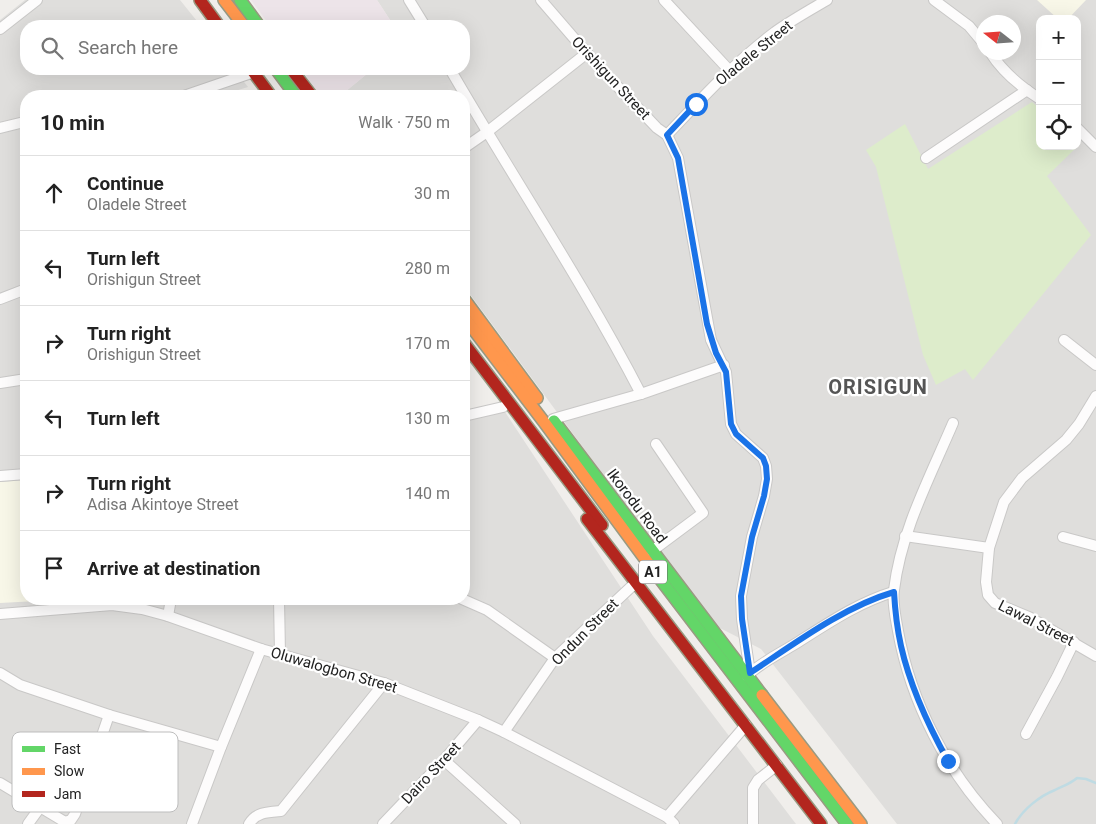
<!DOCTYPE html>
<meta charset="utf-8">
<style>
:root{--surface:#fff;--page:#f2f2f2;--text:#222;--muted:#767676;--line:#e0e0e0}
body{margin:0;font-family:Roboto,sans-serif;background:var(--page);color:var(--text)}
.controls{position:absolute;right:15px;top:15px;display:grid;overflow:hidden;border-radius:10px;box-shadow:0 5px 20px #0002}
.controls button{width:45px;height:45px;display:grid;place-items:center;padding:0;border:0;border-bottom:1px solid var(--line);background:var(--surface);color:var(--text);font:25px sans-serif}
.compass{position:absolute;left:976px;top:15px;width:45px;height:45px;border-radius:50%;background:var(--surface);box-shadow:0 5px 20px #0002;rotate:287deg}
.stop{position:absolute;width:15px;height:15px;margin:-11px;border:4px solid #1a73e8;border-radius:50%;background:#fff}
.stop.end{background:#1a73e8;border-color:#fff;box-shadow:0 1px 5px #0008}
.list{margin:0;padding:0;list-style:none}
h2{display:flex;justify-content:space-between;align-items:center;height:65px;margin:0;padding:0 20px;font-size:21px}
h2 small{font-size:16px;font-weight:400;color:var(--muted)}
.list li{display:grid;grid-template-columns:32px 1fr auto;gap:15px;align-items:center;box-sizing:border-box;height:75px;padding:0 20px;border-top:1px solid var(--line)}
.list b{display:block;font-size:19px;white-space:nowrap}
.list p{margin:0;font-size:16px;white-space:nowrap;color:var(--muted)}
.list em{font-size:16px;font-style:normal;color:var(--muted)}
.icon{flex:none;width:28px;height:28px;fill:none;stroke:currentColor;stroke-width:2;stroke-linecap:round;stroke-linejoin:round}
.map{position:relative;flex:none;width:1096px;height:824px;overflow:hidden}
.search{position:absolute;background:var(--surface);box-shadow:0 5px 20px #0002;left:20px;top:20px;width:450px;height:55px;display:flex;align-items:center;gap:12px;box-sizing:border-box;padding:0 18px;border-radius:20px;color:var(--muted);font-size:19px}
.panel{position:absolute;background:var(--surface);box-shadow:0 5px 20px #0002;left:20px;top:90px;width:450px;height:515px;border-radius:20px}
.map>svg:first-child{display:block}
.residential{fill:#dfdedc;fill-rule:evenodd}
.industrial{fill:#ede4e9}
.education{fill:#f8f7e8}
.grass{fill:#ddeccb}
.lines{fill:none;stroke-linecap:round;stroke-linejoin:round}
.stream{stroke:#bfdbe3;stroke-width:2.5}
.street-casing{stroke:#c9c8c7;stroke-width:12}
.fast-casing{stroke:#999a82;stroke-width:14}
.slow-casing{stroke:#999a82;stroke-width:14}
.jam-casing{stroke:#999a82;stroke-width:14}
.street{stroke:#fdfcfc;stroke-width:10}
.fast{stroke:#63d668;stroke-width:11}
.slow{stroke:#ff974d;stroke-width:11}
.jam{stroke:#b3261e;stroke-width:11}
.route{stroke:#1a73e8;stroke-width:6}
.labels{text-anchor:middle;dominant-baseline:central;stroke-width:4.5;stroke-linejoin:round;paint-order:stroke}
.shield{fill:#fff;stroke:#646464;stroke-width:1}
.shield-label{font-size:14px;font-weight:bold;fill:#222}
.street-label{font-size:15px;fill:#222;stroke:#fff}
.district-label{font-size:20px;font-weight:bold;letter-spacing:1px;fill:#555;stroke:#fff}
.key{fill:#fff;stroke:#bdbdbd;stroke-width:1}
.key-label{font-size:14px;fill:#222}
</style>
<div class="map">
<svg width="1096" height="824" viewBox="0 0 1096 824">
<rect width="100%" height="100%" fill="#f0eeeb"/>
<g class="residential">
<polygon points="25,0 180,0 201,26 26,26 26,69 234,69 248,87 219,96 26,96 26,599 464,599 464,413 501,406 653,636 796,824 0,824 0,20"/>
<path d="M377,0H1096V824H897L761,649L714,625L464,286V96H340L373,69H464V26H394ZM1040,19H1077V146H1040ZM984,22H1014V52H984Z"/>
</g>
<g class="industrial">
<polygon points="251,0 377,0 394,26 270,26"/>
<polygon points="301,69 373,69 340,96 321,96"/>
</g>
<g class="education">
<polygon points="1037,0 1086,0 1068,19 1058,19"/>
<polygon points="26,480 26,599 73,599 0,603 0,482"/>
</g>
<polygon class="grass" points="1032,102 1040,109 1040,146 1077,146 1077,143 1079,145 1047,176 1091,235 973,380 965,369 936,385 923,355 876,167 866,150 905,124 928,169"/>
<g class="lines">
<path class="stream" d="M1015,824C1023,809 1040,796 1055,790C1063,786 1070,784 1077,778L1086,779L1096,783"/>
<g class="street-casing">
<g id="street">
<polyline points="409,0 425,26"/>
<polyline points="541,0 598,66 657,128 667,135 678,158 711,340 726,372 731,424 736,434 763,458 766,466 767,479 764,496 752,537 741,596 742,619 750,673"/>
<polyline points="664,0 729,70"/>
<polyline points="934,0 969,26 984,44"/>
<polyline points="0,29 37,0"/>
<path d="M990,52C1002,71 1021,87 1040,99"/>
<path d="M450,69C513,178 583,282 641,394"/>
<polyline points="184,96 254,72"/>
<polyline points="0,128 20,123 26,124"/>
<polyline points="1077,128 1096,147"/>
<path d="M667,135C701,99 735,62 775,32C792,20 810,10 827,0"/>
<polyline points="464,148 487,132 587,53"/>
<polyline points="926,158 1027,90"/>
<polyline points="0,299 26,289"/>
<polyline points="1064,340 1096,365"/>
<polyline points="0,383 26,379"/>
<polyline points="1096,396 1079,424 1066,440 1022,478 1004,502 989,548 986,582 988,595 995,603 1029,617 1096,656"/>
<polyline points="464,416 503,407"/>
<polyline points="553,419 641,394 724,365"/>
<path d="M953,423C930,477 901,531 894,590C892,603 896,619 898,631C911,703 947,772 997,824"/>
<polyline points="0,476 26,474"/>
<polyline points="905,536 989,548"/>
<polyline points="1063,537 1096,546"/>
<polyline points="652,551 703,513 656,444"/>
<polyline points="279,599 280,654"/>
<polyline points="462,599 487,610 555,658"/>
<polyline points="0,614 112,605 142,609 168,616 261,649 384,683 478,720 504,732 667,817 674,824"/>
<polyline points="168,616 171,599"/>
<polyline points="0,673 20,685 109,715 221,747"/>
<path d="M747,676C760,663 779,654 795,644C827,624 857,603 893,592"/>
<polyline points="504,732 555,658 631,587 636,584"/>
<polyline points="1026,734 1057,677 1074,642"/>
<polyline points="444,760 515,824"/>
<polyline points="0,783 65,822 71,820 75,814 109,715"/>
<polyline points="667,817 746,725"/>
<polyline points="28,824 41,806"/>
<polyline points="192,824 221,747 261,649"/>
<path d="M249,824C256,812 268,812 281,811L384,683"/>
<polyline points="383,824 444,760 478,720"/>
<polyline points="753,824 753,788 758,780 777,765"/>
</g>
</g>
<g class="fast-casing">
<g id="fast">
<polyline points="240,0 259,26"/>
<polyline points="276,69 296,96"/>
<polyline points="554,421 762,695"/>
<polyline points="654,571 847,824"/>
</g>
</g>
<g class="slow-casing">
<g id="slow">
<polyline points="224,0 244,26"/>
<polyline points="464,299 537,398"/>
<polyline points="464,317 544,422 654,571"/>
<polyline points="762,695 861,824"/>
</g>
</g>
<g class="jam-casing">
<g id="jam">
<polyline points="200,0 219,26"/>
<polyline points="251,69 271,96"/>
<polyline points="291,69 312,96"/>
<polyline points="464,343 602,525"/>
<polyline points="587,519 821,824"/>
</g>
</g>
<use href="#street" class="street"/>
<use href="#fast" class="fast"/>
<use href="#slow" class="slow"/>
<use href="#jam" class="jam"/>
</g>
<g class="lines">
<path class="route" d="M696,104L667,135L678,158L707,324L716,353L726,372L731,424L736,434L763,458L766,466L767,479L764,496L752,537L741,596L742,619L750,673C794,644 843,607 894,592C895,610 897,628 901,646C910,686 928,725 948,761"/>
</g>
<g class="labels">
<rect class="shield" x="639" y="560.5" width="28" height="23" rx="4"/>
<g class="shield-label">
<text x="653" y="572">A1</text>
</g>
<g class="street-label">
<text transform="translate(754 53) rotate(-39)">Oladele Street</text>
<text transform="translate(611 78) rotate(47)">Orishigun Street</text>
<text transform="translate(637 506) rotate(53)">Ikorodu Road</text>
<text transform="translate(1036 623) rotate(27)">Lawal Street</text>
<text transform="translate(585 632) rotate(-45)">Ondun Street</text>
<text transform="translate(334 670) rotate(16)">Oluwalogbon Street</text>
<text transform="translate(431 773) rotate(-47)">Dairo Street</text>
</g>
<g class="district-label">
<text x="878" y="387">ORISIGUN</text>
</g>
</g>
<rect x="12" y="732" width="166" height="80" rx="8" class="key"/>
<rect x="22" y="746" width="23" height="6" fill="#63d668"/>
<rect x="22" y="768" width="23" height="7" fill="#ff974d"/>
<rect x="22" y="791" width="23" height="6" fill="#b3261e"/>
<g class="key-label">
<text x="54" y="754">Fast</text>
<text x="54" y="776">Slow</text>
<text x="54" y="799">Jam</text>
</g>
</svg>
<div class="controls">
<button>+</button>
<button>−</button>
<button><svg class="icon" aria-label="locate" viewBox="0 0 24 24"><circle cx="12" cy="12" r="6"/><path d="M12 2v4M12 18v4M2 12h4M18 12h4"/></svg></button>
</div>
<svg class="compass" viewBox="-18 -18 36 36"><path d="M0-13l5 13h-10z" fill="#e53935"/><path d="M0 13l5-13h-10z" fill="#767676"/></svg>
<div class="stop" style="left:696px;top:104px"></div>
<div class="stop end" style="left:948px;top:761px"></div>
<div class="search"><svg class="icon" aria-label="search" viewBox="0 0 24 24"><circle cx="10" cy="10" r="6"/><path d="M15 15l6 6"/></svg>Search here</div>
<section class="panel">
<h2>10 min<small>Walk · 750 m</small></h2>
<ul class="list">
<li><svg class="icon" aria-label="ahead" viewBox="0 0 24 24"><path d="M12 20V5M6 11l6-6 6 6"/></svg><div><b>Continue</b><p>Oladele Street</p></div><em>30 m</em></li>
<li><svg class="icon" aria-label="left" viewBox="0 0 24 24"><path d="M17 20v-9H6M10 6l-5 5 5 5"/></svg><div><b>Turn left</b><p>Orishigun Street</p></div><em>280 m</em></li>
<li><svg class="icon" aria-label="right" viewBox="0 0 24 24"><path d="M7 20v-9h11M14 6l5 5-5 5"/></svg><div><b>Turn right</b><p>Orishigun Street</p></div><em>170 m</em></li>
<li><svg class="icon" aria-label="left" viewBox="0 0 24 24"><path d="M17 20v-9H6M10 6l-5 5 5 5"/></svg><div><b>Turn left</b></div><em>130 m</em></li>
<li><svg class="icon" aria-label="right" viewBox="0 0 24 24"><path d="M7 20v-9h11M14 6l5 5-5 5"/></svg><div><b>Turn right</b><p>Adisa Akintoye Street</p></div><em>140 m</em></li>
<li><svg class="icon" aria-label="arrive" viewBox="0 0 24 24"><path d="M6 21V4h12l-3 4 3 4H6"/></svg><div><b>Arrive at destination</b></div></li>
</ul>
</section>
</div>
